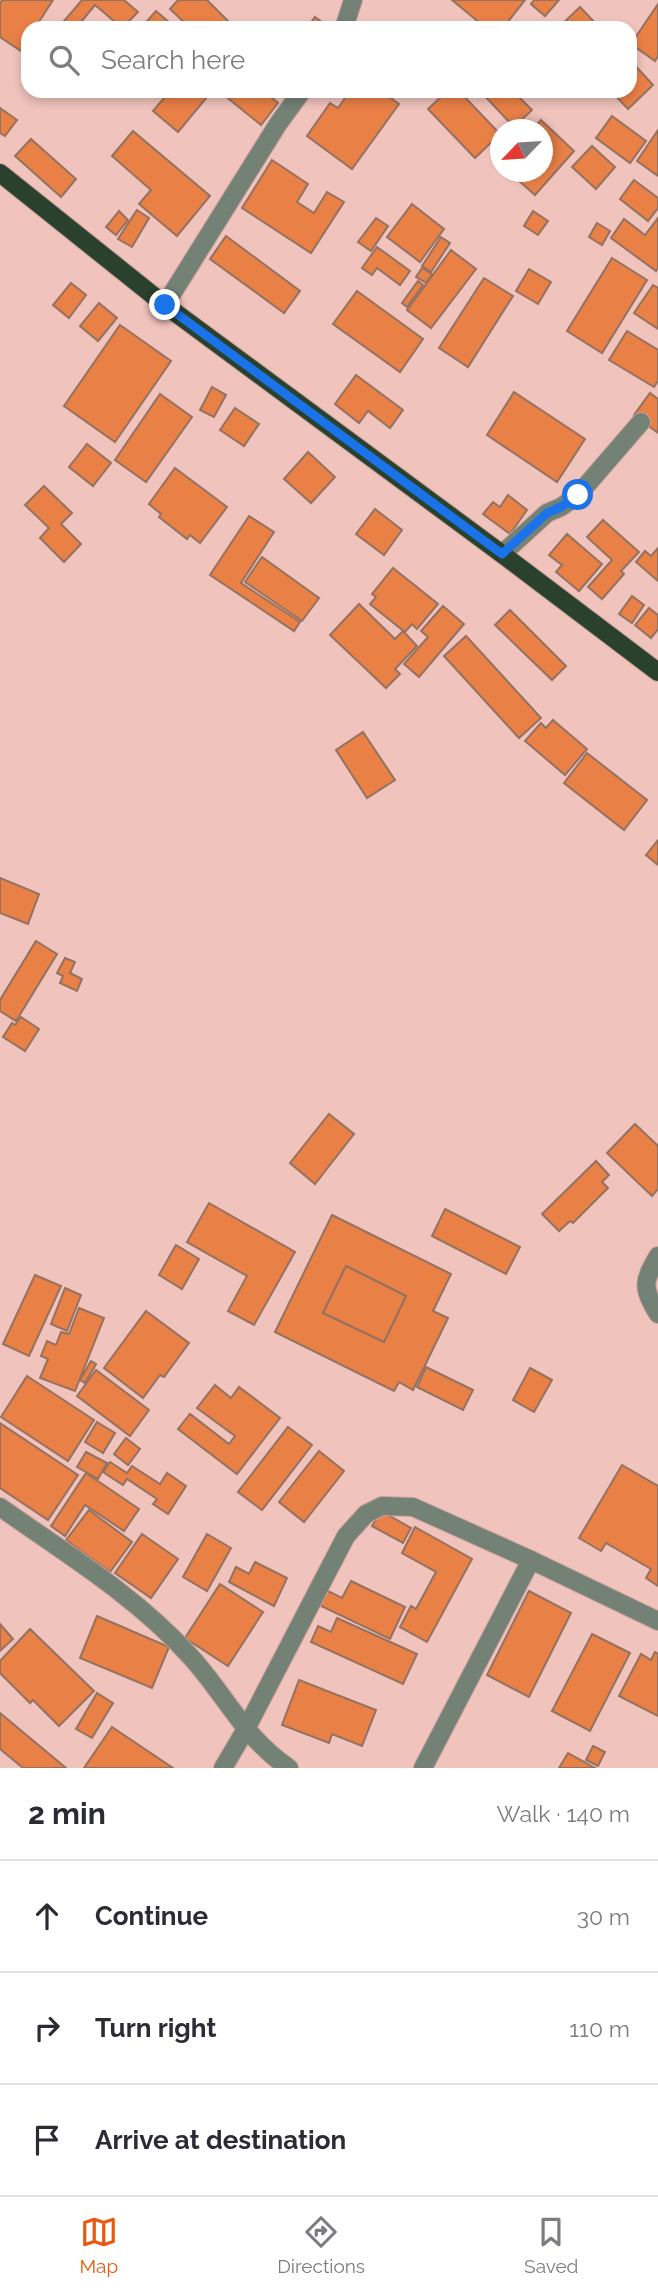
<!DOCTYPE html>
<meta charset="utf-8">
<style>
:root{--surface:#fff;--page:#f2f2f3;--text:#2b2b33;--muted:#7c7c81;--line:#e1e1e2;--accent:#ea580c}
body{margin:0;font-family:Raleway,sans-serif;background:var(--page);color:var(--text)}
.compass{position:absolute;left:490px;top:119px;width:63px;height:63px;border-radius:50%;background:var(--surface);box-shadow:0 4px 10px #0003;rotate:245deg}
.stop{position:absolute;width:21px;height:21px;margin:-16px;border:5px solid #1a73e8;border-radius:50%;background:#fff}
.stop.end{background:#1a73e8;border-color:#fff;box-shadow:0 2px 7px #0008}
.list{margin:0;padding:0;list-style:none}
h2{display:flex;justify-content:space-between;align-items:center;height:91px;margin:0;padding:0 28px;font-size:30px}
h2 small{font-size:23px;font-weight:400;color:var(--muted)}
.list li{display:grid;grid-template-columns:46px 1fr auto;gap:21px;align-items:center;box-sizing:border-box;height:112px;padding:0 28px;border-top:2px solid var(--line)}
.list b{display:block;font-size:26px;white-space:nowrap}
.list em{font-size:23px;font-style:normal;color:var(--muted)}
.icon{flex:none;width:38px;height:38px;fill:none;stroke:currentColor;stroke-width:2;stroke-linecap:round;stroke-linejoin:round}
.map{position:relative;flex:none;width:658px;height:1768px;overflow:hidden}
.search{position:absolute;background:var(--surface);box-shadow:0 4px 10px #0003;left:21px;right:21px;top:21px;height:77px;display:flex;align-items:center;gap:18px;box-sizing:border-box;padding:0 24px;border-radius:21px;color:var(--muted);font-size:26px}
.sheet{height:427px;background:var(--surface)}
nav{display:flex;justify-content:space-around;align-items:center;box-sizing:border-box;height:98px;border-top:2px solid var(--line);background:var(--surface);font-size:19px;color:var(--muted)}
nav a{display:grid;justify-items:center;gap:4px}
nav .on{color:var(--accent)}
.map>svg:first-child{display:block}
.building{fill:#e98147;stroke:#957160;stroke-width:2;fill-rule:evenodd}
.lines{fill:none;stroke-linecap:round;stroke-linejoin:round}
.street-casing{stroke:#c9a29c;stroke-width:20}
.primary-casing{stroke:#c9a29c;stroke-width:20}
.street{stroke:#748175;stroke-width:18}
.primary{stroke:#2a412d;stroke-width:18}
.route{stroke:#1a73e8;stroke-width:9}
</style>
<div class="map">
<svg width="658" height="1768" viewBox="0 0 658 1768">
<rect width="100%" height="100%" fill="#f0c3bc"/>
<g class="building">
<polygon points="2,0 53,0 35,28 28,28 28,40 21,51 0,37 0,4"/>
<polygon points="82,0 124,0 138,12 122,28 95,5 76,28 58,28"/>
<polygon points="178,0 207,0 235,28 190,28 170,9"/>
<polygon points="452,0 525,0 503,28 486,28"/>
<polygon points="534,0 559,0 545,16 531,4"/>
<polygon points="658,4 658,56 655,61 631,44"/>
<polygon points="580,7 600,28 558,28"/>
<polygon points="156,11 176,28 141,28"/>
<polygon points="315,17 330,28 307,28"/>
<polygon points="630,60 653,85 628,109 611,91 630,91"/>
<polygon points="170,91 212,91 178,132 153,111"/>
<polygon points="219,91 264,91 278,103 261,125"/>
<polygon points="350,91 381,91 399,104 352,169 307,136 330,103 338,108"/>
<polygon points="447,91 459,91 500,134 475,158 428,109"/>
<polygon points="480,91 513,91 532,110 514,127"/>
<polygon points="0,108 17,120 5,136 0,133"/>
<polygon points="612,116 646,141 630,163 596,138"/>
<polygon points="541,120 574,151 535,195 509,172 542,172 542,130 532,130"/>
<polygon points="658,130 658,176 637,161"/>
<polygon points="133,131 210,196 177,236 139,204 151,190 112,156"/>
<polygon points="31,139 76,179 61,197 15,156"/>
<polygon points="592,146 615,167 596,189 572,167"/>
<polygon points="272,160 308,184 297,202 314,213 327,192 344,202 311,253 242,208"/>
<polygon points="634,180 658,198 658,208 648,221 620,199"/>
<polygon points="412,204 444,229 420,262 387,237"/>
<polygon points="137,210 149,218 132,247 118,239"/>
<polygon points="119,211 128,220 116,235 106,227"/>
<polygon points="533,211 548,221 538,235 524,226"/>
<polygon points="376,218 388,226 371,251 358,242"/>
<polygon points="658,218 658,268 656,271 611,238 624,219 645,235"/>
<polygon points="597,223 610,231 602,245 589,237"/>
<polygon points="226,236 300,291 284,313 210,259"/>
<polygon points="441,237 450,243 431,272 422,266"/>
<polygon points="377,247 410,271 400,285 377,268 372,275 362,268"/>
<polygon points="451,250 476,269 431,328 407,310"/>
<polygon points="612,258 647,280 602,353 567,331"/>
<polygon points="422,268 432,274 426,283 416,277"/>
<polygon points="529,269 551,282 538,304 516,291"/>
<polygon points="484,278 513,296 468,367 439,348"/>
<polygon points="418,281 423,285 407,307 402,303"/>
<polygon points="71,283 86,295 69,318 53,305"/>
<polygon points="653,285 658,288 658,329 634,313"/>
<polygon points="357,291 423,339 400,372 333,324"/>
<polygon points="99,303 117,318 98,341 80,326"/>
<polygon points="120,325 171,361 115,442 64,406"/>
<polygon points="627,331 658,350 658,381 654,387 609,360"/>
<polygon points="356,375 403,410 390,428 368,411 359,423 335,404"/>
<polygon points="212,387 226,395 214,417 200,410"/>
<polygon points="514,392 585,439 557,482 487,435"/>
<polygon points="650,393 658,399 658,433 634,415"/>
<polygon points="160,394 192,417 146,482 115,460"/>
<polygon points="235,408 259,424 244,446 220,430"/>
<polygon points="87,444 111,463 93,486 69,467"/>
<polygon points="308,452 335,477 311,503 284,479"/>
<polygon points="175,468 227,507 200,543 190,535 187,539 159,517 161,514 149,504"/>
<polygon points="44,486 72,513 61,524 81,544 64,562 40,538 49,528 25,505"/>
<polygon points="508,495 527,510 510,534 483,514 493,502 500,507"/>
<polygon points="375,509 402,530 384,555 356,534"/>
<polygon points="249,516 274,532 241,583 300,622 294,631 210,575"/>
<polygon points="603,520 639,552 621,571 624,574 602,599 588,587 612,560 587,537"/>
<polygon points="567,534 602,564 579,591 556,572 562,565 549,555"/>
<polygon points="658,548 658,581 636,562 645,551 651,556"/>
<polygon points="262,557 319,598 302,621 245,582"/>
<polygon points="393,568 438,604 417,629 412,624 405,632 370,604 376,597 372,594"/>
<polygon points="632,596 644,605 632,623 619,614"/>
<polygon points="359,604 395,639 403,631 417,646 395,669 400,674 386,688 330,635"/>
<polygon points="443,606 464,624 419,677 404,664 428,637 421,631"/>
<polygon points="649,608 658,615 658,629 651,638 635,625"/>
<polygon points="510,610 566,666 552,680 495,625"/>
<polygon points="466,636 541,718 519,738 444,656"/>
<polygon points="553,720 587,749 565,775 525,741 541,723 546,728"/>
<polygon points="363,732 395,780 367,798 336,750"/>
<polygon points="587,753 647,800 624,830 564,783"/>
<polygon points="658,840 658,865 646,855"/>
<polygon points="0,878 39,894 28,924 0,913"/>
<polygon points="36,941 57,954 16,1021 0,1011 0,1000"/>
<polygon points="65,958 75,962 70,973 82,979 77,991 60,983 63,976 57,973"/>
<polygon points="21,1017 39,1029 25,1051 3,1037 12,1023 15,1025"/>
<polygon points="329,1114 354,1134 315,1184 290,1163"/>
<polygon points="635,1124 658,1146 658,1189 652,1196 607,1153"/>
<polygon points="596,1161 609,1175 602,1182 608,1188 573,1223 570,1221 559,1231 542,1214"/>
<polygon points="209,1203 295,1252 254,1325 228,1311 247,1276 187,1242"/>
<polygon points="445,1209 520,1247 506,1274 432,1236"/>
<path d="M332,1215L451,1274L433,1311L448,1318L413,1390L399,1382L394,1391L275,1332ZM346,1266L406,1296L384,1342L323,1313Z"/>
<polygon points="176,1245 199,1259 182,1289 159,1275"/>
<polygon points="346,1266 406,1296 384,1342 323,1313"/>
<polygon points="35,1275 61,1286 29,1356 3,1344"/>
<polygon points="65,1288 81,1295 67,1331 51,1324"/>
<polygon points="79,1308 104,1318 75,1391 40,1378 48,1359 41,1356 47,1341 56,1345 61,1332 69,1334"/>
<polygon points="146,1311 189,1343 164,1377 160,1375 143,1398 104,1368"/>
<polygon points="91,1361 96,1364 85,1383 80,1380"/>
<polygon points="426,1367 473,1390 463,1410 417,1387"/>
<polygon points="530,1368 552,1380 534,1412 513,1400"/>
<polygon points="96,1370 149,1410 130,1436 77,1396"/>
<polygon points="27,1376 94,1420 68,1461 1,1417"/>
<polygon points="215,1385 231,1398 239,1387 280,1418 237,1474 178,1429 190,1414 229,1444 235,1436 197,1408"/>
<polygon points="97,1422 115,1433 103,1453 85,1442"/>
<polygon points="0,1423 78,1475 48,1520 0,1488"/>
<polygon points="288,1427 312,1445 262,1510 238,1492"/>
<polygon points="126,1438 140,1449 128,1465 114,1454"/>
<polygon points="319,1451 344,1471 304,1522 279,1502"/>
<polygon points="86,1452 107,1463 98,1479 77,1467"/>
<polygon points="110,1462 127,1473 132,1466 160,1484 167,1473 186,1486 168,1514 153,1504 157,1499 127,1479 123,1485 103,1472"/>
<polygon points="622,1465 658,1486 658,1586 646,1578 651,1569 606,1543 601,1551 579,1538"/>
<polygon points="86,1473 139,1509 124,1531 85,1505 65,1536 51,1526"/>
<polygon points="89,1510 132,1542 110,1572 66,1540"/>
<polygon points="381,1511 411,1528 403,1543 372,1526"/>
<polygon points="415,1527 472,1559 427,1642 400,1627 411,1606 416,1609 436,1572 402,1553"/>
<polygon points="142,1534 178,1559 151,1598 115,1573"/>
<polygon points="207,1534 231,1548 207,1591 183,1577"/>
<polygon points="255,1562 287,1578 274,1606 229,1582 236,1567 249,1574"/>
<polygon points="351,1581 405,1607 390,1639 317,1604 324,1589 342,1598"/>
<polygon points="220,1584 263,1612 228,1666 185,1638"/>
<polygon points="529,1591 571,1613 529,1697 487,1675"/>
<polygon points="97,1616 169,1647 152,1688 80,1658"/>
<polygon points="337,1618 417,1654 403,1684 311,1642 318,1626 331,1632"/>
<polygon points="0,1624 13,1639 0,1651"/>
<polygon points="30,1629 94,1691 59,1726 33,1700 30,1703 0,1673 0,1661"/>
<polygon points="592,1634 630,1653 590,1731 552,1711"/>
<polygon points="655,1652 658,1654 658,1716 619,1696 641,1654 651,1660"/>
<polygon points="299,1680 376,1710 362,1746 332,1734 329,1743 282,1725"/>
<polygon points="97,1693 113,1703 92,1738 76,1729"/>
<polygon points="0,1713 66,1768 23,1768 0,1749"/>
<polygon points="112,1727 173,1768 84,1768"/>
<polygon points="593,1746 605,1752 598,1766 586,1760"/>
<polygon points="568,1753 595,1768 559,1768"/>
</g>
<g class="lines">
<g class="street-casing">
<g id="street">
<polyline points="344,28 353,0"/>
<polyline points="165,305 278,124 302,91"/>
<polyline points="502,554 547,513 561,507 578,495 641,422"/>
<path d="M658,1256C643,1282 642,1287 658,1314"/>
<path d="M0,1507C65,1553 136,1596 190,1656C225,1694 244,1738 289,1768"/>
<polyline points="223,1768 246,1729 346,1536 366,1514 382,1506 413,1507 531,1560 658,1621"/>
<polyline points="423,1768 531,1560"/>
</g>
</g>
<g class="primary-casing">
<polyline id="primary" points="0,173 165,305 502,554 658,672"/>
</g>
<use href="#street" class="street"/>
<use href="#primary" class="primary"/>
</g>
<g class="lines">
<polyline class="route" points="165,305 502,554 547,513 561,507 578,495"/>
</g>
</svg>
<svg class="compass" viewBox="-18 -18 36 36"><path d="M0-13l5 13h-10z" fill="#e53935"/><path d="M0 13l5-13h-10z" fill="#7c7c81"/></svg>
<div class="stop" style="left:578px;top:495px"></div>
<div class="stop end" style="left:165px;top:305px"></div>
<div class="search"><svg class="icon" aria-label="search" viewBox="0 0 24 24"><circle cx="10" cy="10" r="6"/><path d="M15 15l6 6"/></svg>Search here</div>
</div>
<section class="sheet">
<h2>2 min<small>Walk · 140 m</small></h2>
<ul class="list">
<li><svg class="icon" aria-label="ahead" viewBox="0 0 24 24"><path d="M12 20V5M6 11l6-6 6 6"/></svg><div><b>Continue</b></div><em>30 m</em></li>
<li><svg class="icon" aria-label="right" viewBox="0 0 24 24"><path d="M7 20v-9h11M14 6l5 5-5 5"/></svg><div><b>Turn right</b></div><em>110 m</em></li>
<li><svg class="icon" aria-label="arrive" viewBox="0 0 24 24"><path d="M6 21V4h12l-3 4 3 4H6"/></svg><div><b>Arrive at destination</b></div></li>
</ul>
</section>
<nav>
<a class="on"><svg class="icon" aria-label="map" viewBox="0 0 24 24"><path d="M3 6l6-2 6 2 6-2v14l-6 2-6-2-6 2zM9 4v14M15 6v14"/></svg>Map</a>
<a><svg class="icon" aria-label="directions" viewBox="0 0 24 24"><path d="M12 3l9 9-9 9-9-9zM9 14v-3h6M13 9l2 2-2 2"/></svg>Directions</a>
<a><svg class="icon" aria-label="saved" viewBox="0 0 24 24"><path d="M7 4h10v16l-5-4-5 4z"/></svg>Saved</a>
</nav>
